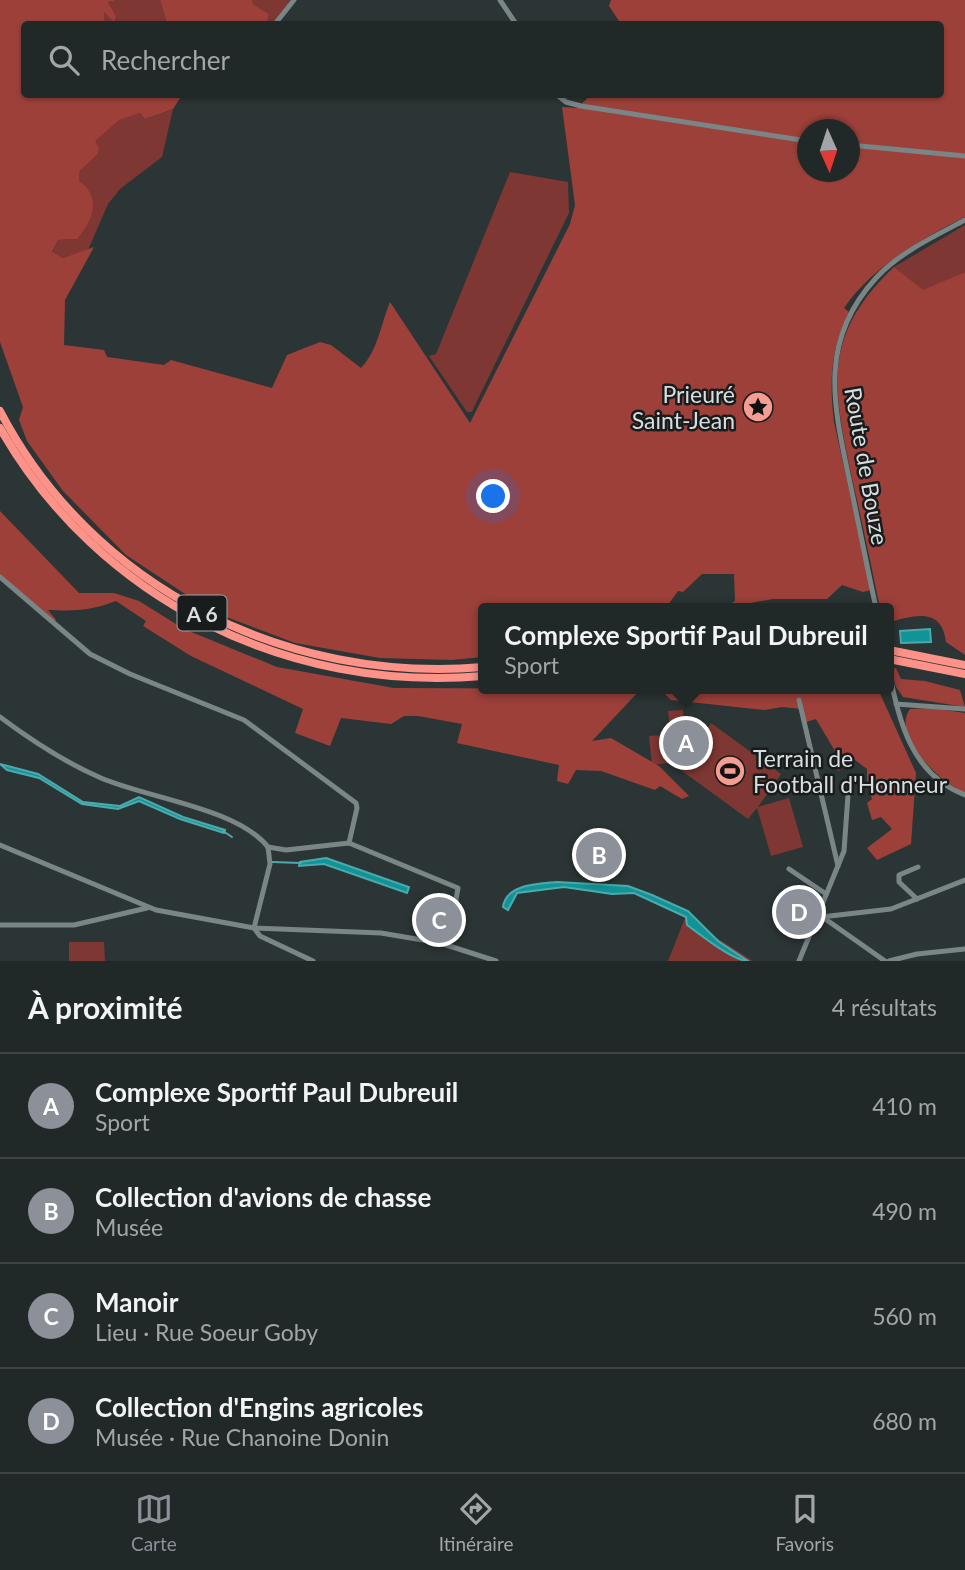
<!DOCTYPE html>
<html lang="fr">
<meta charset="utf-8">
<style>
:root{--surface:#212828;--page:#2d3434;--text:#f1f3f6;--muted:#a2a6a8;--line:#3e4445;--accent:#8c9099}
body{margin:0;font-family:Lato,sans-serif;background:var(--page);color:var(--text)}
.compass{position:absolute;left:797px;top:119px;width:63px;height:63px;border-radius:50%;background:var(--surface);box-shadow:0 2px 5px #0004;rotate:177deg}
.you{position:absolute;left:494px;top:497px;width:24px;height:24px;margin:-18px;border:5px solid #fff;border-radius:50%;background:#1a73e8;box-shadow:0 0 0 10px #1a73e833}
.badge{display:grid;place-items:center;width:46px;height:46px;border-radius:50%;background:var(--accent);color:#fff;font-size:23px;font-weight:700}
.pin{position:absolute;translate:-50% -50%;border:4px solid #fff;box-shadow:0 2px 7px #0006}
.popup{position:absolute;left:478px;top:603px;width:416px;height:91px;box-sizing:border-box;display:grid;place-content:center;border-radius:7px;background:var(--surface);filter:drop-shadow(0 2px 5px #0005);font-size:23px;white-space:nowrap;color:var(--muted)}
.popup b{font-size:26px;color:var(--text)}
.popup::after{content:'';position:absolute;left:50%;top:100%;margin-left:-14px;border:14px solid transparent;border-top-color:var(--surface)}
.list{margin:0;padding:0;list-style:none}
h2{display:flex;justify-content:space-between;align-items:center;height:91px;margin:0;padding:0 28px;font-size:30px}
h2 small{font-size:23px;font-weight:400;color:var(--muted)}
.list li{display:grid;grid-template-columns:46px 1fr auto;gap:21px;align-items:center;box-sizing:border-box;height:105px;padding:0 28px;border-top:2px solid var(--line)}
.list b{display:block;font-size:26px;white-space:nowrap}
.list p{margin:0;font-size:23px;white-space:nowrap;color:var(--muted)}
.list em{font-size:23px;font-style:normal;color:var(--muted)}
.icon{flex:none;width:38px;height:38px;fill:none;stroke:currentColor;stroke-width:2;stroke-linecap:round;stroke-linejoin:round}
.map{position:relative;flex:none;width:965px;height:961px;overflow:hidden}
.search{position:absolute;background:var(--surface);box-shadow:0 2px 5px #0004;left:21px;right:21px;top:21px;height:77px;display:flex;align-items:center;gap:18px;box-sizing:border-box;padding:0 24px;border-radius:7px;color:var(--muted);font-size:26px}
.sheet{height:511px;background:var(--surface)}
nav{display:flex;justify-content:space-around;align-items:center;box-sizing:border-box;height:98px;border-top:2px solid var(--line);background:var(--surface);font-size:19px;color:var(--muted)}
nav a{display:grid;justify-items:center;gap:4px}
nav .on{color:var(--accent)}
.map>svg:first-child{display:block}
.green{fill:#7e3732}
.forest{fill:#9d403a;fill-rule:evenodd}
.water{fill:#109498;stroke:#4caaad;stroke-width:2}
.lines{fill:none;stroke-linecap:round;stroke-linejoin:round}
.stream{stroke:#4caaad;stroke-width:2}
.minor{stroke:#7a8585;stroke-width:5}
.highway{stroke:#fd9288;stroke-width:8}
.labels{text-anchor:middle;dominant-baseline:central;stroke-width:5;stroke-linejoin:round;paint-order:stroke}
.shield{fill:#181c1c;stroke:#9ea4a4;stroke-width:2}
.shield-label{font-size:21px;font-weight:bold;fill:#d8dede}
.poi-label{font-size:23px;fill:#d8dede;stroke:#181c1c;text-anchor:end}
.street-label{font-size:23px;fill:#d8dede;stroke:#181c1c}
</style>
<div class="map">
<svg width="965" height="961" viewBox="0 0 965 961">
<rect width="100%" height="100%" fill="#2c3535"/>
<g class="green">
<polygon points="118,0 160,0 167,24 109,24 104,21 104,12 116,16 108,2"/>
<polygon points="252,0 290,0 281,16 271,24 267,24 269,14 254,5"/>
<polygon points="173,109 162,157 120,189 108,204 88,250 63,258 52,253 58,240 77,239 79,172 97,155 94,141 119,119 140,113 145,119"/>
<polygon points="510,172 568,182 569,213 476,403 472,412 467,412 429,356 436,354"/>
<polygon points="965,225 965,272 923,291 894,267"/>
<polygon points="683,710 686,737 671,738 668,711"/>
<polygon points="711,723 781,774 758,807 789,798 803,847 771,856 757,808 748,819 678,768"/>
<polygon points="664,735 668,763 652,765 649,736"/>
<polygon points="687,913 717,938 753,961 668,961"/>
<polygon points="69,942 104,942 105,961 69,961"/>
</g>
<g class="forest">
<path d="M0,0H118L108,2L116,16L114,22L104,12V21L109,24H24V94L182,95L173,109L145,119L140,113L119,120L95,141L99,148L97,155L79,172V181C102,197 93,221 77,239L58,240L52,252L63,258L94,247L65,300L64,345L104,350L107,357L164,365L171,360L272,388L287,355L320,342L331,345L361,368C379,348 380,326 390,302L470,423L570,224L575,205L562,107L577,108L592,94H940V24H621L609,6L611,0H965V217C922,238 871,268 844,308L849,312C831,347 829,382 834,422L871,590L863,592L842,585L827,599H773L745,604L743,608H724L735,601L734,574H702L683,592L678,591L668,605L670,608H483V657L451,660L380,658L295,643L211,611L126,555L63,491L27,441L19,420L23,407L0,342ZM808,130H850V172H808Z"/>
<polygon points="160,0 252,0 254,5 269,14 267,24 167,24"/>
<path d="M894,267L923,290L965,272V655L946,642C942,607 915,615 889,622V608H880C871,565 862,521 852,478C833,388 821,336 894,267Z"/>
<path d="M0,511L79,593H114L139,601L184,629L277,667L394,688L641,689L592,741L611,738L659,766L689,796L682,799L660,786L655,790L601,771L576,770L568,784L557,781L559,765L457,743L462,724L418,716H404L391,724L341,718L330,746L295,733L303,709L191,656L143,626L146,621L116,601C90,611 74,611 48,610L56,620L53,624L0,575Z"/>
<polygon points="896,668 901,679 925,681 960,690 965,707 903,697 896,687 891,669"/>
<polygon points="660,689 878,689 916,773 911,844 877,860 867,848 892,829 881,817 872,820 867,803 872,799 867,785 867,769 855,760 838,771 835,751 816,719 806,722 802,709 782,707 764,710 671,700"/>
<path d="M932,708L965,713V793C942,784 890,736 910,709Z"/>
</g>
<g class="water">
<polygon points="930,629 931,642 901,643 900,631"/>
<polygon points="0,764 38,774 83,802 120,806 139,797 183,817 225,830 224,833 180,819 139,801 118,809 82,804 39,778 7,770"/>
<polygon points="326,858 409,887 407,893 324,864 299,866 300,862"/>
<path d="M557,882L628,886L652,895L688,911L718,941L748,961C733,961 701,935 687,925L686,917L634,893L612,894L564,887L517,893L508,910L503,907C506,884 538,884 557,882Z"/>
</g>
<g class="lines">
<g class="stream">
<polyline points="223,831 232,837"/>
<polyline points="272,862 301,863"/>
</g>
<g class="minor">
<polyline points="500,0 516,24"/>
<polyline points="275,24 294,0"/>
<polyline points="556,94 566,102 581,106 808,141"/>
<polyline points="850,145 965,156"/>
<polyline points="0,577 90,654 130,674 244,720 356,803 357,808 349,843"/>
<path d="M876,608C867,567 859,525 850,483C834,407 817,342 876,278C900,252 935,236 965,220"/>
<path d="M889,672C900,723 911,774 965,795"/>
<polyline points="799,700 838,866"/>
<polyline points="896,704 965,709"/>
<path d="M0,717C32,741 64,762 101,778C147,798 237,808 268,847"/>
<polyline points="0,845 156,910 254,928 381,933 440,943 496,961"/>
<polyline points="268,847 286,850 349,843 458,888 448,945"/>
<polyline points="789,869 826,894"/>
<polyline points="917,899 899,882 899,875 918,867"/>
<polyline points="821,916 885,961"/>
<polyline points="821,917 891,909 965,880"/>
<polyline points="0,925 74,925 147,908"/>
<polyline points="254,928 270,864 268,847"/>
<polyline points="254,928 260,936 313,961"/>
<polyline points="799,961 844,851 848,795"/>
<polyline points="889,961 917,954 965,949"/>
</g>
<g class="highway">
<path d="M0,411C92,588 287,684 483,667"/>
<path d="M0,428C98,600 288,693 483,676"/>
<polyline points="889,650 965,665"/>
<polyline points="889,659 965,674"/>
</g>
</g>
<defs>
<g id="sight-disc" transform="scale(1.575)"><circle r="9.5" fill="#f59c93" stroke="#181c1c"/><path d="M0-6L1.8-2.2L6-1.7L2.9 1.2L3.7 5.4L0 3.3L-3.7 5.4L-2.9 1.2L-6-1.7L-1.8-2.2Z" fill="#111"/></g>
<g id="stadium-disc" transform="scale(1.575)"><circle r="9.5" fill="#f59c93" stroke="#181c1c"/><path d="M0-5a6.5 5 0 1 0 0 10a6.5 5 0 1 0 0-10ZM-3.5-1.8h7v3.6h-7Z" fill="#111"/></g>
</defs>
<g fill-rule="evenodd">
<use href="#sight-disc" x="758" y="407"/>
<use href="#stadium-disc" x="730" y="771"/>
</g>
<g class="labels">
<rect class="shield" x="177.5" y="595.5" width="49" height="35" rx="5"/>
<g class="shield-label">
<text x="202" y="613">A 6</text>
</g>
<g class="poi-label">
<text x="735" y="394">Prieuré<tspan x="735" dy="26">Saint-Jean</tspan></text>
<text x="753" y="758" text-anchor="start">Terrain de<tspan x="753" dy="26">Football d'Honneur</tspan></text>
</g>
<g class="street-label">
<text transform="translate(867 466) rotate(80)">Route de Bouze</text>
</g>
</g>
</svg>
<svg class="compass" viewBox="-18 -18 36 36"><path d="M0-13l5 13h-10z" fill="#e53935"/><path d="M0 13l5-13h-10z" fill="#a2a6a8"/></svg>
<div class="you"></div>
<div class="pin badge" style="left:686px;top:743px">A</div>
<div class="popup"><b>Complexe Sportif Paul Dubreuil</b>Sport</div>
<div class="pin badge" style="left:599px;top:855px">B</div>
<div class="pin badge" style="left:439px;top:920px">C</div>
<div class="pin badge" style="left:799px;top:912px">D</div>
<div class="search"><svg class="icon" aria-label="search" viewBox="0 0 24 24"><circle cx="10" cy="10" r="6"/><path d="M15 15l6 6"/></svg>Rechercher</div>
</div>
<section class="sheet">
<h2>À proximité<small>4 résultats</small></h2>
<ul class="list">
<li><span class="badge">A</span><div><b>Complexe Sportif Paul Dubreuil</b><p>Sport</p></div><em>410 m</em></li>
<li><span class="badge">B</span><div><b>Collection d'avions de chasse</b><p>Musée</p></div><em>490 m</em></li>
<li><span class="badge">C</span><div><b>Manoir</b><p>Lieu · Rue Soeur Goby</p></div><em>560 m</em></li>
<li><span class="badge">D</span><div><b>Collection d'Engins agricoles</b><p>Musée · Rue Chanoine Donin</p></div><em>680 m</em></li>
</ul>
</section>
<nav>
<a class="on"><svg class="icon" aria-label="map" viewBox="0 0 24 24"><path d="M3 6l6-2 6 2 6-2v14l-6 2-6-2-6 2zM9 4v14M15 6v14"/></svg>Carte</a>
<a><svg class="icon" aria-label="directions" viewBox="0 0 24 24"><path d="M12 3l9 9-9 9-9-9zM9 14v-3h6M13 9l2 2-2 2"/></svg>Itinéraire</a>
<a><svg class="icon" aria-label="saved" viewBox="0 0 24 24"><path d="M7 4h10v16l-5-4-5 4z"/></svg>Favoris</a>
</nav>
